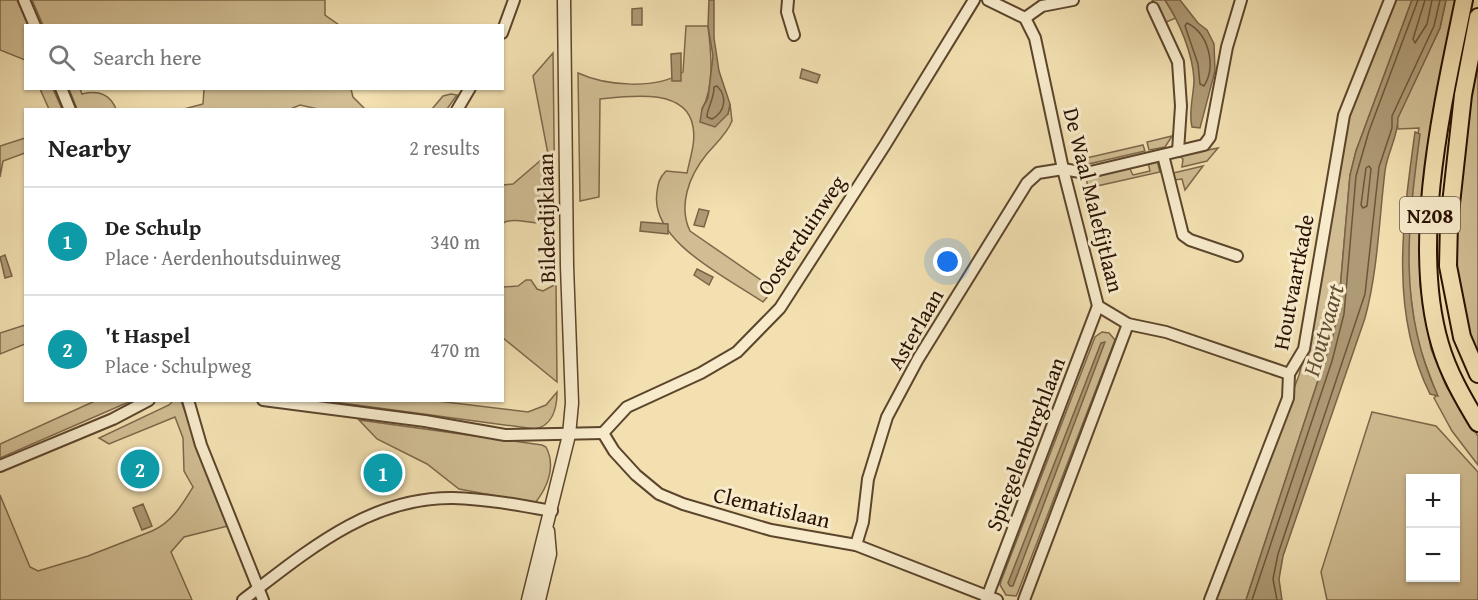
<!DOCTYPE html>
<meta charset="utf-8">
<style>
:root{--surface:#fff;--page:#f2f2f2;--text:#222;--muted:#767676;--line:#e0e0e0;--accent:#0b8043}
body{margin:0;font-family:"Gentium Book Plus",serif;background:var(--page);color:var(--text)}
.controls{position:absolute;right:18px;bottom:18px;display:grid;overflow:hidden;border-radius:0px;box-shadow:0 2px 4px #0004}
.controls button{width:54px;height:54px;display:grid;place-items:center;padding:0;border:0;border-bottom:2px solid var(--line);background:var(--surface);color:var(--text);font:30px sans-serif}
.you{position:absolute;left:948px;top:262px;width:21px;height:21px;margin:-15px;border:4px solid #fff;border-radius:50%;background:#1a73e8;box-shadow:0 0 0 9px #1a73e833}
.badge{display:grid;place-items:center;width:39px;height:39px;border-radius:50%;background:var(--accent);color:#fff;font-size:20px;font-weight:700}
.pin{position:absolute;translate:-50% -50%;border:3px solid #fff;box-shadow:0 2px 6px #0006}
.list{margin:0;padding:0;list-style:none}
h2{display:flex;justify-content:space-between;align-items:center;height:78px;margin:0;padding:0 24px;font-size:26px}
h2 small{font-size:20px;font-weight:400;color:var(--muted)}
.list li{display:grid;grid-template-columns:39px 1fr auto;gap:18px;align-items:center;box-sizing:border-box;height:108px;padding:0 24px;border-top:2px solid var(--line)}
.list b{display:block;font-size:22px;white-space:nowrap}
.list p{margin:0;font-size:20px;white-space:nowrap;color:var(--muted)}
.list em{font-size:20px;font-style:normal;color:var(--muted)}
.icon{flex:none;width:33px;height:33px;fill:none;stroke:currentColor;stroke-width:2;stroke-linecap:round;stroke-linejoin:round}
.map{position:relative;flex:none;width:1478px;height:600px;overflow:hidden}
.search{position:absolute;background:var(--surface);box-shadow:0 2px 4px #0004;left:24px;top:24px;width:480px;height:66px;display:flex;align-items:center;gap:15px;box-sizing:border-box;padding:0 21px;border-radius:0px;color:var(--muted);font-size:22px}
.panel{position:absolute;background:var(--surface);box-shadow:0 2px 4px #0004;left:24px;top:108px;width:480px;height:294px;border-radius:0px}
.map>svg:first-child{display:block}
.green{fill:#d0bd93;stroke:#7d674a;stroke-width:1.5;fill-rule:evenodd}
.water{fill:#ae9a75;stroke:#796346;stroke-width:1.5}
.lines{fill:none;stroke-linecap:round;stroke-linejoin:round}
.shore{stroke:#6c563a;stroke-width:1.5}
.minor-casing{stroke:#5c452c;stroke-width:14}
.tertiary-casing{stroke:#5c452c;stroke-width:15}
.primary-casing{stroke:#2a1100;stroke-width:20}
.minor{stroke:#f7ebcc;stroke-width:10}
.tertiary{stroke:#f7ebcc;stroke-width:12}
.primary{stroke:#f2e0b1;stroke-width:16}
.labels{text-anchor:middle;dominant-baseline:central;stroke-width:6;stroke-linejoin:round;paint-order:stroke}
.shield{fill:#f7ebcc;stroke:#68523d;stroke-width:1.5}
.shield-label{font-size:21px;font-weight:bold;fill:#2a1100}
.street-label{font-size:22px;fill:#2a1100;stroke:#f7ebcc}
.water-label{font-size:24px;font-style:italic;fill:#654f35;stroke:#f7ebcc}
</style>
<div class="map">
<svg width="1478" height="600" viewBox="0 0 1478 600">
<rect width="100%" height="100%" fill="#f2e0b1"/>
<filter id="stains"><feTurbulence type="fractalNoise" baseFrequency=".00333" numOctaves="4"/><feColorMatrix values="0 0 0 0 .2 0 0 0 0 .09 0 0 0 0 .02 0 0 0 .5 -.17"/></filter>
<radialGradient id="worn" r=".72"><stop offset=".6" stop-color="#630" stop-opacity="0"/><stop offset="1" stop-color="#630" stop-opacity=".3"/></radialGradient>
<g class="green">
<polygon points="0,0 17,0 28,25 26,26 25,60 0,50"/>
<polygon points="32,0 325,0 325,15 339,25 43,25"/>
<polygon points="1152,0 1165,0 1176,18 1166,22"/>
<polygon points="1396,0 1412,0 1356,151 1350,175 1338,313 1333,335 1246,600 1215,600 1299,375 1308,340 1340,130"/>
<polygon points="1446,0 1457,0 1421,220 1420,285 1431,349 1446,386 1478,436 1478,465 1452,431 1434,398 1437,395 1417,341 1407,269 1410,181 1419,128 1398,129 1397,118 1440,28"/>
<path d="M686,26H708C711,51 715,87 702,109L728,114L730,104L732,121C727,134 715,144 706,155C689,176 678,206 690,231L774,289L763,302C728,278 649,241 657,192C658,184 659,178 666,171L687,173C690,158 696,142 693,127C687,87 628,96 600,99L599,197L580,201L578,73C606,86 657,90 683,72Z"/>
<polygon points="1478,41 1478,365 1455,294 1454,200"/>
<path d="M553,53L555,219C539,230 519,215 503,223V185L513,184L548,154L533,76Z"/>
<polygon points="40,89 53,89 62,109 49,109"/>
<path d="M69,89H80L82,94C98,90 110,94 116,109H77Z"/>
<polygon points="204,89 351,89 353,97 365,109 318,109 300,105 288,110 184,109 203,104"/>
<polygon points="451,94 457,95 447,109 432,109 443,96"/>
<polygon points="1172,136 1165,147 1149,150 1147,142"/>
<polygon points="25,138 25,153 3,161 0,177 0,146"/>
<polygon points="1143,145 1145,151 1084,165 1082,159"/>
<polygon points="1218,148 1207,161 1182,167 1183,159 1179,156"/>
<polygon points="1157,161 1160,172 1088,188 1086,177 1129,167 1133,175 1150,171 1148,163"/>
<polygon points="1203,166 1185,190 1182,179 1174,180 1173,173"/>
<polygon points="526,280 531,280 537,289 543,291 556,284 557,382 503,338 503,287 518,286"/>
<polygon points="25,325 25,344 0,354 0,333"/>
<polygon points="1102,332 1109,333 1115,340 1018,592 1016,596 1006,595 1000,585 1001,581 1095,337"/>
<path d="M557,392C557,409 552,426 535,429L327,401L429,400L528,412L546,405Z"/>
<polygon points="97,400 131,401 0,458 0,444"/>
<path d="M173,401H181L228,526L184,537L171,552L192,600H0V495L30,567L38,571L88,556L152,531C172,522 182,505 193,487L184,471L183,438L175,417L109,444L99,438L169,405Z"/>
<path d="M1372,412L1436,426L1478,472V600H1327L1321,572ZM1456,478V578H1410V478Z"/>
<path d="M359,420L542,445L546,447C556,466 548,487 535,503L459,489L427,464L377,439Z"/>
</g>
<g class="water">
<polygon points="709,0 714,0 714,38 719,71 730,104 728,114 715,127 700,122 702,109 708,98 713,56 708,26"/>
<path d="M1165,0H1180L1198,23L1207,30L1214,44L1215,71L1200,128L1192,127C1188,113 1194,94 1194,80C1193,54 1179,21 1165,0Z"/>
<path d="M1412,0H1446L1440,28L1398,118C1398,137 1387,153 1385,171C1379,220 1378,270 1365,318L1283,556L1279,579L1282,600H1246L1333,335L1338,313L1350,175L1356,151Z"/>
<polygon points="642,8 642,25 632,25 632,9"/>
<polygon points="681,53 681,81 672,81 671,54"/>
<polygon points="802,69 820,75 817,83 800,78"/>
<path d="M1415,132L1420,134C1408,226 1397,308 1438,396L1430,394C1389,312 1403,220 1415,132Z"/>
<polygon points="699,209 709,211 704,227 694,225"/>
<polygon points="641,222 668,224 668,234 640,231"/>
<polygon points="5,255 12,276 5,278 0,257"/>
<polygon points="697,269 713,277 709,285 694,275"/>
<polygon points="1105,342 1013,586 1010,586 1008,583 1101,343"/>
<polygon points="143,504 152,526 142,530 133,508"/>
</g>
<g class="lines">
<g class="shore">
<polyline points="1425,0 1413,39 1415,43 1427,24 1432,0"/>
<path d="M1187,23C1208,33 1217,65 1204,86L1200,84L1198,64L1185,26Z"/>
<path d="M717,86C728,97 725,112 712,119L707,117C707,108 714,100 714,87Z"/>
<polygon points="1369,166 1371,169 1367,206 1363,208 1361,205 1366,168"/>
<polyline points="1252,600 1332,361 1344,314 1356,176 1369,131 1418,0"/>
<polyline points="1277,600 1273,579 1278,554 1365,294 1379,167 1392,128 1392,116 1434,26 1440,0"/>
</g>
<g class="minor-casing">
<g id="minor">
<polyline points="24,0 35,26"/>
<polyline points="788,0 787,12 794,35"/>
<polyline points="988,0 1025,18 1035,38 1063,169 1098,306 1128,324 1166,332 1289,374"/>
<polyline points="1153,8 1178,62 1181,106 1178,151"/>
<polyline points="1025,18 1042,6 1073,0"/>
<polyline points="502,33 514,0"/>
<polyline points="61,88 70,110"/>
<polyline points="457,110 470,88"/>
<polyline points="1163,155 1183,235 1190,240 1237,256"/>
<polyline points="188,400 201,445 263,600"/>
<polyline points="263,400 425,421 505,435 603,433"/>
<polyline points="603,433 627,407 701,373 737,352 780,308 885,145 974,0"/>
<polyline points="603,433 614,451 636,475 659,494 683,504 771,530 856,545 997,600"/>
<polyline points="0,466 113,419 149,400"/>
<polyline points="856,545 863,522 868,479 887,417 918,359 1027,183 1038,173 1063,169 1086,173 1204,145 1210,137 1227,47 1241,0"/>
<path d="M243,600C306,552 369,497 453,498C487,499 519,505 552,511"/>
<polyline points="986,600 1098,306"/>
<polyline points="1024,600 1128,324"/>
<polyline points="1210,600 1288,398 1289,374 1304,349 1344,115 1390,0"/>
</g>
</g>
<g class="tertiary-casing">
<g id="tertiary">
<polyline points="528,600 569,435 572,403 567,266 564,0"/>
<polyline points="539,600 550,554 548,531"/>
</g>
</g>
<g class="primary-casing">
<g id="primary">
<path d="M1464,0C1443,103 1410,242 1440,344C1448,372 1463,398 1478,423"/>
<polyline points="1478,17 1463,95 1449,222 1448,266 1462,337 1478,374"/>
</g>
</g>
<use href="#minor" class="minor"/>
<use href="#tertiary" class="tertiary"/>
<use href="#primary" class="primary"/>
</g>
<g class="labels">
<rect class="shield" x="1400" y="197" width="60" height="36" rx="4.5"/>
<g class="shield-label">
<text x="1430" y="215">N208</text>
</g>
<g class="street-label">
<text transform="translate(1094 200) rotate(76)">De Waal Malefijtlaan</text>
<text transform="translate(546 218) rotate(-91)">Bilderdijklaan</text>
<text transform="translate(801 235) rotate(-56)">Oosterduinweg</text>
<text transform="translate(1293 282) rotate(-79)">Houtvaartkade</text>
<text transform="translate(915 329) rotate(-60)">Asterlaan</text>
<text transform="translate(1025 444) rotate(-69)">Spiegelenburghlaan</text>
<text transform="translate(772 507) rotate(13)">Clematislaan</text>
</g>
<g class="water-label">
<text transform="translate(1323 330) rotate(-74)">Houtvaart</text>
</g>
</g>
<rect width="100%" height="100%" filter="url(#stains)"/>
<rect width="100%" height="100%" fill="url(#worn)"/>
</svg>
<div class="controls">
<button>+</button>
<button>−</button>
</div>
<div class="you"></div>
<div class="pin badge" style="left:383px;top:473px;background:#0f9aa8">1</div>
<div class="pin badge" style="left:140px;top:469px;background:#0f9aa8">2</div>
<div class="search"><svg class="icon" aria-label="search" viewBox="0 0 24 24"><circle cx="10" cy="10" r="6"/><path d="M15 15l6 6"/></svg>Search here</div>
<section class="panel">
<h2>Nearby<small>2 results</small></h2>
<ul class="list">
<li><span class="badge" style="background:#0f9aa8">1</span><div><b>De Schulp</b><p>Place · Aerdenhoutsduinweg</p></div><em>340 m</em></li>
<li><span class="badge" style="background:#0f9aa8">2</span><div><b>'t Haspel</b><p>Place · Schulpweg</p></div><em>470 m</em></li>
</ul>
</section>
</div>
